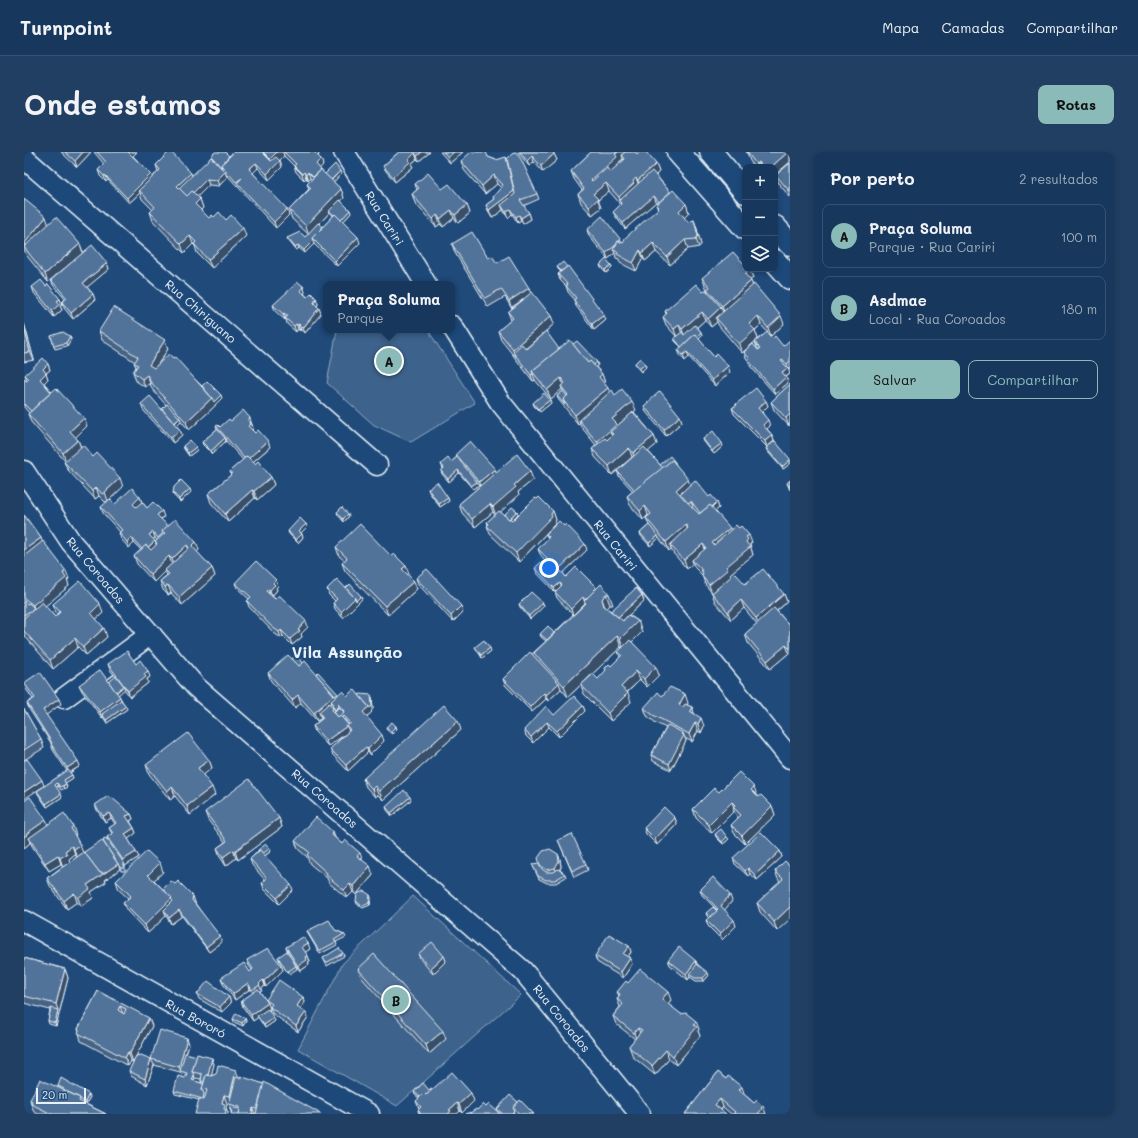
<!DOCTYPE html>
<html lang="pt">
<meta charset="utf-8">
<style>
:root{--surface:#17385c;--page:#203f62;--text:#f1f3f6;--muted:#9eacbb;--line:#365272;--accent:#8bbbb9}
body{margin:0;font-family:Mali,sans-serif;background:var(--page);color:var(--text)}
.controls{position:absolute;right:12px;top:12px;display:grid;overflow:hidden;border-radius:8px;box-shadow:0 2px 6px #0003}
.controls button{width:36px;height:36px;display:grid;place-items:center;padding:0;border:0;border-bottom:1px solid var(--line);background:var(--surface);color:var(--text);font:20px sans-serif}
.scale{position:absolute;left:12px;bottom:10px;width:50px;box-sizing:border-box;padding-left:4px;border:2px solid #e8f1f8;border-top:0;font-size:11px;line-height:14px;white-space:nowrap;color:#e8f1f8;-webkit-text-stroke:3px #1f4a7a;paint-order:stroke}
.you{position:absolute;left:525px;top:416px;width:14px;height:14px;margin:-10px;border:3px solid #fff;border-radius:50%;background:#1a73e8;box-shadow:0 0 0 6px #1a73e833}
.badge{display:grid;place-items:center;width:26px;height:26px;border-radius:50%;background:var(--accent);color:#111;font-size:13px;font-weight:700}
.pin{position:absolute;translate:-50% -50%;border:2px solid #fff;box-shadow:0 1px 4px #0006}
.popup{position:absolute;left:299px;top:129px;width:132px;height:52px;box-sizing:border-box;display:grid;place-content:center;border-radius:8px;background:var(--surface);filter:drop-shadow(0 1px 3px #0005);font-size:13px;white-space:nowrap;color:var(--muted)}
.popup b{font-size:15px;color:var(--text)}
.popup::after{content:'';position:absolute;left:50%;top:100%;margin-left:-8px;border:8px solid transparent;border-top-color:var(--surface)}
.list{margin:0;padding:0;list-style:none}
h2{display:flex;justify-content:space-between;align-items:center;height:52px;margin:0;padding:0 16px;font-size:17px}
h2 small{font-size:13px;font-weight:400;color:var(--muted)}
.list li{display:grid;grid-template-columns:26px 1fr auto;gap:12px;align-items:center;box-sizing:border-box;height:64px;margin:0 8px 8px;padding:0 8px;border:1px solid var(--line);border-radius:8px}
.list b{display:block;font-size:15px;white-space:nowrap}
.list p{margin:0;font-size:13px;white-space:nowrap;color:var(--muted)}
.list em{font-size:13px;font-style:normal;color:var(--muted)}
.actions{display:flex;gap:8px;padding:12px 16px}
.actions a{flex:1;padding:9px 0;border:1px solid var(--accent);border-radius:8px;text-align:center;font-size:14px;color:var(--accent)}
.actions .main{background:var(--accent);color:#111}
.icon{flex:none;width:22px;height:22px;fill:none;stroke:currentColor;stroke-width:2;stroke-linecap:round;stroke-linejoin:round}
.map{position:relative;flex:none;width:766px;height:962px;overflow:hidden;border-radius:8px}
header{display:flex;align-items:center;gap:24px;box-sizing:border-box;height:56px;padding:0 20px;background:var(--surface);border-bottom:1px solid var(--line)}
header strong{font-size:19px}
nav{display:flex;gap:22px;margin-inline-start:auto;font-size:14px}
.intro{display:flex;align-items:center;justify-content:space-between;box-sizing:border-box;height:96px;padding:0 24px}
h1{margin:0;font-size:28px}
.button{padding:10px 18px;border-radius:8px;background:var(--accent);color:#111;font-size:14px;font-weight:700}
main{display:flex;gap:24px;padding:0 24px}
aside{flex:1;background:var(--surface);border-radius:8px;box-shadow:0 2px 6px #0003}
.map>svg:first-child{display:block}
.green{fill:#3c628c;stroke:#92aac2}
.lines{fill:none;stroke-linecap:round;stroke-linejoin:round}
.minor-casing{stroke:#e8f1f8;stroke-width:23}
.major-casing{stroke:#e8f1f8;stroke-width:25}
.minor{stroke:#1f4a7a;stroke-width:20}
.major{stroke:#1f4a7a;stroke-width:22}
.wall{fill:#466384;stroke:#e8f1f8;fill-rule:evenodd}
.shaded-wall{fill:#39506b;stroke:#e8f1f8}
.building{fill:#517399;stroke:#e8f1f8;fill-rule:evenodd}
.labels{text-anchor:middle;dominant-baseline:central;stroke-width:4;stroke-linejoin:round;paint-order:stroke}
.street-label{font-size:12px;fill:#e8f1f8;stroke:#1f4a7a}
.district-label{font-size:16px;font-weight:bold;fill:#e8f1f8;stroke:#1f4a7a}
</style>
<header>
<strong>Turnpoint</strong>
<nav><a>Mapa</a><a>Camadas</a><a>Compartilhar</a></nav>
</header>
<div class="intro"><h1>Onde estamos</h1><a class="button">Rotas</a></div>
<main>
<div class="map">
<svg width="766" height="962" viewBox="0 0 766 962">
<rect width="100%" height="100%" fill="#1f4a7a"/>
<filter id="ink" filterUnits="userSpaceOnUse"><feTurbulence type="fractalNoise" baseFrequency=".025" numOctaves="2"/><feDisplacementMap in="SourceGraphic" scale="8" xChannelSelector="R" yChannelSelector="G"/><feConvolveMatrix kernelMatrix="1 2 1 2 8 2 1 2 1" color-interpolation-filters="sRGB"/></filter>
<g filter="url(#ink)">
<g class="green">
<polygon points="313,178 404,178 451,251 387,290 350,273 303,231"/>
<polygon points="389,744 497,843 373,954 274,897 319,811"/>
</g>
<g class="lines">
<g class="minor-casing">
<g id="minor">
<polyline points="320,0 402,132"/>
<polyline points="0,6 353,313"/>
<polyline points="428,174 476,250 766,606"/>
<polyline points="0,319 47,390 172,535 499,819 616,962"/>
<polyline points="40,546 127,482"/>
<polyline points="0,769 345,962"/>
</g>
</g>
<g class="major-casing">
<g id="major">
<polyline points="654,0 721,76"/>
<polyline points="687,0 721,40"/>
<polyline points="751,75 766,92"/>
<polyline points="751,109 766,126"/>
</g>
</g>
<use href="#minor" class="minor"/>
<use href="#major" class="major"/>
</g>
<g class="wall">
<polygon points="37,0 67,0 53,15"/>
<path d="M70,0H113L109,4L127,22L128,25L134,20L132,13L168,23L205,4L210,0H294L295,3L294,4L297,7L299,13L295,16L301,22L316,19L317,22L309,30L317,37L320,46L317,49L327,61L319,70L336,91L313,114L290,92L281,101L275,96L272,98L264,88L263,86L281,85L284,82L268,67L265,58L285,37L283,32L288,28L286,26L284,29L282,26L280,28L272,20L270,14L260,4L256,8L258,15L245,28L234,16L229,21L265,63L252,76L202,22L203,25L195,34L185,33L173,45L176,47L179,56L177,58L185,66L190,65L202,68L222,84L188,116L173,101L171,94L169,92L160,101L129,69L126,60L129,58L118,47L116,41L105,51L84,28L82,30L76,24L74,18L80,12ZM306,60L309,64L299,75L295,72Z"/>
<polygon points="375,0 406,0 395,9 393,7 387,12 389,15 371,30 362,19 359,14"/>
<polygon points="416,0 439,0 426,11"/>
<polygon points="494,0 529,0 533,8 519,20 510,10 505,14 496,3"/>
<path d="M567,0L613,2L632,12L635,20L632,23L646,40L662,52L665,61L660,66L664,70L670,68L673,77L677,93L675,95L664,97L646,113L632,100L621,109L619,106L612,119L596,111L595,107L592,106L591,101L584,107L565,84L563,78L597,88L599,91L634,57L632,53L634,51L632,50L601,77L592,65L589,60L597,53L585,39L574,48L577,56L568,63L557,51L554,42L558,38L550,27L547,19ZM599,7L600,8L595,12V10Z"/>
<polygon points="722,0 766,0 766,10 751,23 751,15 731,15 726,9 724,3"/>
<polygon points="464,5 472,8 483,7 513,42 515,47 499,54 505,61 507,67 499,72 497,69 494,71 488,62 484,66 479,58 468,66 465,61 462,53 470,47 469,45 477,36 473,32 461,42 440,18 437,9"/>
<polygon points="766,11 766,45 755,32 752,23"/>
<polygon points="391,32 418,37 443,53 446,61 434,71 430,66 419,75 416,72 412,75 391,51 388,42 393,38"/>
<polygon points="0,47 25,72 56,92 59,100 83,111 85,117 63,135 69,142 71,148 49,167 40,156 38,150 41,147 29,133 27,128 42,115 24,130 3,104 0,98"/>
<polygon points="428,92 464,106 473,111 505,136 507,142 527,164 530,172 502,197 535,197 549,192 574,213 572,215 578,222 581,231 580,231 586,240 591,243 612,258 610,260 630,284 633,292 624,299 636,313 651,310 652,313 666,333 693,350 695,356 691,359 706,378 728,391 726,392 727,396 729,403 706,422 706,425 721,432 760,442 763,450 753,459 766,474 766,502 765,501 746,517 724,491 721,482 733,472 720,456 707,468 691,450 688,441 681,432 678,423 671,416 669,411 663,417 649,401 647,397 645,399 635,386 626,394 617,384 616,381 625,373 622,366 625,364 624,363 619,368 606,353 603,344 609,339 595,324 593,319 609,305 588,323 571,305 568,297 572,293 558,276 555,270 554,272 534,247 533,244 539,239 538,237 527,247 511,228 509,229 491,206 489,203 477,188 474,179 487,168 484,160 488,157 481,145 464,155 431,101"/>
<polygon points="576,113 587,113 588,116 582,121 577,116"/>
<polygon points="533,115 582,168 570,178 552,154 550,148 550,147 544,140 542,134 536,128 534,122 537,120 534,117"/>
<polygon points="726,118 729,126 726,128 729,133 760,172 747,184 737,173 731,178 734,187 718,201 695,174 693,170 687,175 681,168 673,175 677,180 678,183 674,187 690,205 706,220 691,234 665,205 661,209 656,203 654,198 657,195 651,189 650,186 652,184 642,173 639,165 642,162 641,159 679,140 684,140 678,126"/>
<polygon points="22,134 36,147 38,153 36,154 38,158 30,165 10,141 8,135"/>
<polygon points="279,134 281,140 280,141 283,145 292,146 294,152 293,154 295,156 297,162 281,181 277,178 276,179 274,177 272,180 263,172 262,167 261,168 251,159 249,153"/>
<polygon points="0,171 10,208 0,210"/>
<polygon points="75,179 141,188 144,197 133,214 149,206 178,234 198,246 191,253 191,254 165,278 157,269 152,273 156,278 158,283 149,291 119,258 117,252 138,257 142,253 128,237 126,231 121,235 112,229 109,220 112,215 110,211 111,210 78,188"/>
<polygon points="27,184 46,184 47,187 43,194 31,197"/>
<polygon points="748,187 759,194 765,218 764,218 766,222 762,225 764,231 751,242 726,214 724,208 722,206 720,200 735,198 733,196 731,190"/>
<polygon points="611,211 621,212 622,215 617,220 612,214"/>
<polygon points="24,212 26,218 22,221 24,227 20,231 28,240 63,274 51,285 54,288 57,295 69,305 99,335 84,349 81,350 75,344 71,347 44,318 40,310 41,309 7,270 4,262 5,261 0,255 0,226 2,229 3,228 1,223"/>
<polygon points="766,232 766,273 765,274 750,258 747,250"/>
<polygon points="526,248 527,251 516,260 510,254 509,251"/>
<polygon points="742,249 744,254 738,260 746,274 743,277 748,283 750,289 743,295 710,262 708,256 712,253 712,252"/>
<polygon points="620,254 656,264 658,270 642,284 622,260"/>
<polygon points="207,269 228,272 229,277 228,278 246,295 229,310 231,312 247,325 250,333 233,348 231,346 204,370 187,351 184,342 207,323 206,319 219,308 202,289 188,302 179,293 178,290 193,277 192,274 196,275"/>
<polygon points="679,287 699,294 690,302 680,290"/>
<polygon points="159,294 172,295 173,298 165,304 160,297"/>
<polygon points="742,296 766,308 766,312 759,317 743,299"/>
<polygon points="432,302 471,317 472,320 509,328 494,340 495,343 476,360 480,363 493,359 494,362 487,369 488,369 529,359 532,368 531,370 531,372 523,381 563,398 539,421 542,425 585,442 589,453 586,453 583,456 587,459 620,449 605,463 614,469 618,480 608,490 635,523 623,535 616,528 603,541 607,550 587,569 560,542 557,533 574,527 582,519 581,516 587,514 596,505 594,500 598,496 597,495 544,545 537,537 524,549 522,547 508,560 481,533 479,527 508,502 522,489 517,485 516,482 530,481 561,451 549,463 533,446 531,440 513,421 511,416 520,407 516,402 514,397 524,387 522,382 495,410 466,382 463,374 464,373 463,370 471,363 469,360 451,375 438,361 435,352 456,334 454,332 449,337 435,321 425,330 418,322 417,319 419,317 417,312 427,310 433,305"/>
<polygon points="766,328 766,338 765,336 763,331"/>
<polygon points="404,337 424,346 425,349 416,355 405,340"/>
<polygon points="167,340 156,350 150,344 149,341"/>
<path d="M116,345L118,350L123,356L140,365L137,367L144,374L172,390L175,398L173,400L188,416L191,424L158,453L147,441L144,443L139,438L136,429L143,423L141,419L130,430L113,412L110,404L117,398L110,391L105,396L97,387L95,381L96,380L79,361L77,355L91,352ZM131,386L133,388L131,390L132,393L129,387Z"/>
<polygon points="313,360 324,362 325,364 320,370 314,363"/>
<polygon points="0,363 17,386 18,390 45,427 43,428 45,434 21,454 31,465 34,462 32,461 29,452 79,461 72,467 83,485 62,503 54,495 29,517 0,483"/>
<polygon points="282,372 283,375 277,381 279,385 274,391 265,382 264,379"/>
<polygon points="312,395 367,404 382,414 385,422 384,423 393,437 364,463 321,419 318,411 321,409 315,404"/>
<polygon points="392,426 439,460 429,470 394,432"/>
<polygon points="252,428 254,434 252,436 253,438 248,444 284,475 277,482 278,485 268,493 259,484 257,486 250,481 225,455 223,449 225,447 213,436 211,431"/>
<polygon points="322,436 338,447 319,466 311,457 309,451 311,449 305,443 303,437"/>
<polygon points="519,451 520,454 506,467 496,455 495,452"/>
<polygon points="451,495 467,499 458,506 453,498"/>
<path d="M268,507L279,511L314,543L323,544L335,543L348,546L349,557L347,559L348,560L342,565L360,589L346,603L344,600L324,619L308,602L306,597L320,583L304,594L291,580L289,574L297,567V566L293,569L277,551L271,556L247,529L244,521ZM309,555L312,558L311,559ZM320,567L325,572L324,573L319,568Z"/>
<polygon points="84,512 112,512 126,525 123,527 124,531 106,545 100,537 94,542 103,557 83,571 79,565 78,566 58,539 55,533 85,530 92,525 86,518"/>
<polygon points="0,531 37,552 22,563 56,614 46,621 48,623 49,626 41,631 43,635 37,638 34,634 32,636 38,645 23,655 14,642 13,639 43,619 29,598 27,592 27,591 5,557 3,551 9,547 2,537"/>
<polygon points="638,544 664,551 663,553 668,555 670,561 680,574 677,581 674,579 668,590 661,586 662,589 647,618 629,609 627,603 642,576 632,571 623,564 620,556"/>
<polygon points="559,554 561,559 535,585 525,575 509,591 502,584 500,578 530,563"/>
<polygon points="0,557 17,587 20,596 0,608"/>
<polygon points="362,575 373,577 368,582 363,578"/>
<polygon points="437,578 359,648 354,643 351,645 342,635 339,627"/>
<polygon points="185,608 188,616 179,623 191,643 166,663 151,644 146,648 125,622 122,613"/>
<polygon points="695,640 733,643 734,645 748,654 751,663 721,692 710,681 707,673 714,666 712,663 710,659 688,681 672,666 669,657"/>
<path d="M85,646L107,662L109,667L106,669L110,676L112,681L104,687L115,705L101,714V719H97L96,717L81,728L82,730L67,740L69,746L57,754L53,750L43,757L26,734L23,726L39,714L37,712L25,719L8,694L6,689V691L0,696V649L22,668L24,672L52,683L51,684L59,701L79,689L84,688L83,685L88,682L85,676L91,672L87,666L81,670L73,658L71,653ZM51,702L53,705L46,710L45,707Z"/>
<polygon points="387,648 368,664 363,658 362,655"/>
<polygon points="181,660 255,666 258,675 214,708 212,706 202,714 196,705 193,696 201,690 184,668"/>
<polygon points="651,666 653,672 633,693 622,682 620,676"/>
<polygon points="309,680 311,686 338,708 349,723 332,743 329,740 323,746 305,731 303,726 286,712 283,705 274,697 271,689"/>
<polygon points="691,682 703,685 705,687 699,692 692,685"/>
<polygon points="534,688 562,712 564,718 550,725"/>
<polygon points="234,698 247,699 241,704 269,738 255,752 240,737 238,731 241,728 228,713 226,707 234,699"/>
<polygon points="756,699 758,705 733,728 726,722 724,724 711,712 709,706"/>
<polygon points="536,707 537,715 536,718 541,722 542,725 532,731 523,731 515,727 509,714"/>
<polygon points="761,709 753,779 736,760 733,751 756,730 754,727 751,719"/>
<polygon points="139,720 130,728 139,737 171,750 171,751 198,790 185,800 158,764 147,772 142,764 124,781 103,759 99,751 104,746 95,738 92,729"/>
<polygon points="676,738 708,749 700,758 712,774 698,788 684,774 682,768 685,766 683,764 682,761 693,758 678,743"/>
<polygon points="346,743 347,746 346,753 339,756 333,752 332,749"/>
<polygon points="311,778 320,782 322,785 312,790 313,793 296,802 284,782 283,779"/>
<polygon points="605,794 607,800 604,805 606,806 608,812 599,826 573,810 571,804"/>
<polygon points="262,795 286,797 281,800 284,804 286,810 284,811 285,813 276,819 264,801"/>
<polygon points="319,801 320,804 303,814 299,806"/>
<polygon points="394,802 420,804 422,809 409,822 397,808"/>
<polygon points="254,805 272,814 273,817 265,822 255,808"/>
<polygon points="0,806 41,817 44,826 32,874 25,872 24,869 26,858 0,851"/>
<polygon points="223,808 257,813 259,818 242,835 241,834 237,837 238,839 236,840 243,850 242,848 279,845 281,850 277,856 284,865 274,880 248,861 246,855 245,854 246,857 245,858 251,869 241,876 234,865 229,869 219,855 217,849 229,841 226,837 211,848 199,832 197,826 226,820 228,818 225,814"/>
<polygon points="644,808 672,809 673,812 685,823 680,829 672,829 666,825 664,828 646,813"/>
<polygon points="334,817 422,887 405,902 337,825"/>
<polygon points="604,831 647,848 644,852 675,877 674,879 676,884 652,913 645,907 631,923 609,905 605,894 611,887 592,872 589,864 596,855 593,847 595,844 593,840"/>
<polygon points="74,839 128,874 109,910 107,909 104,914 57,889 54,877"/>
<polygon points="173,842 205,845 207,851 198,860 175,847"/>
<polygon points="221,866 222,869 219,874 210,870 209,867"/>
<path d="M165,892L162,901L190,912L187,923L215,926L240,932L232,962L207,961V960L206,957V952H203L202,956L204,961L175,948L151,942L150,939L161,926L162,923L157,922L156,920L130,913L123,933L107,924L105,919L127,907ZM171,926L177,927V929L178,931L170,929Z"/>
<polygon points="694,920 721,943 742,962 707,962 699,955 697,958 661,962"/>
<polygon points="34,934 66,945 62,952 82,962 14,962 10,960 6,948 34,936"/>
<polygon points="409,937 450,949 438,961 436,959 433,962 395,962 394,958 395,957 392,949 395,946 391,943 390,940"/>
<polygon points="494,950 510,962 477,962 474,960 473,957"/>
</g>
<g class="shaded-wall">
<polygon points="59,0 67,0 53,15 51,9"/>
<polygon points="104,0 113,0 107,6"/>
<polygon points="253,0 259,0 260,4 249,15 246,7"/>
<polygon points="290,0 294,0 295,3 292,6"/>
<polygon points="398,0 406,0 395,9 393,4"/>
<polygon points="430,0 439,0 426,11 424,5"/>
<polygon points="594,0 607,0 598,3 599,7 595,10 596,14 570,36 567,28"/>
<polygon points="764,0 766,0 766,10 751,23 751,15 747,15"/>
<polygon points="391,1 393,7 387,12 389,15 371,30 369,25 385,7"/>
<polygon points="530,2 533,8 519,20 517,14"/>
<polygon points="508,4 510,10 505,14 503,9"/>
<polygon points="482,5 493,48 477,53 479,58 468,66 465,58 490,39"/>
<polygon points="297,7 299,13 294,18 292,12"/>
<polygon points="256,9 258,15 245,28 243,22"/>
<polygon points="735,10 736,15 733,15 732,12"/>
<polygon points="232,11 234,16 227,23 225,17"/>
<polygon points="632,12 635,20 617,36 614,28"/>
<polygon points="316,19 317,22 307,33 306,30"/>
<polygon points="201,20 203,25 195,34 193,28"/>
<polygon points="280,20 282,26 280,28 278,22"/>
<polygon points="284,20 286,26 284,29 282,23"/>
<polygon points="167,21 170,29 158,41 153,34"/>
<polygon points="127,22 129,27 115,38 116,41 105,51 103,46"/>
<polygon points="81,23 84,28 82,30 80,24"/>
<polygon points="470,23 473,32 461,42 458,34"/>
<polygon points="612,26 615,34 598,54 595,45 609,29"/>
<polygon points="183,27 185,33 166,52 164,46"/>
<polygon points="582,31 585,39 574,48 577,56 568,63 565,55 569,42"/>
<polygon points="317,37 320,46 307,60 305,59 306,60 285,83 282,74"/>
<polygon points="630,44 632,50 601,77 599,71"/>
<polygon points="176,47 179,56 174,61 171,52"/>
<polygon points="662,52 665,61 658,68 655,59"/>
<polygon points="443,53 446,61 434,71 431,63"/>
<polygon points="263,57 265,63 252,76 250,70"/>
<polygon points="486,57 488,62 484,66 482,60"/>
<polygon points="326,58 327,61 317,72 316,69"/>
<polygon points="427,58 430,66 419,75 416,67"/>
<polygon points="505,61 507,67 499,72 497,66"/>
<polygon points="413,63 416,72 412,75 409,67"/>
<polygon points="495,63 497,69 494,71 492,65"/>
<polygon points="22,65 25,74 4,100 0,92"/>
<polygon points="670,68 673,77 677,93 675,95 672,87"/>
<polygon points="219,76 222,84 188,116 184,108"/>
<polygon points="166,84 169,92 160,101 157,92"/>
<polygon points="334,85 336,91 313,114 311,109"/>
<polygon points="597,88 600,93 589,98 591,101 584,107 582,101"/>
<polygon points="661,88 664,97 646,113 643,105"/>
<polygon points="289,89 290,92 281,101 280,98"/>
<polygon points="629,91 632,100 621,109 618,101"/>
<polygon points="56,92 59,101 24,130 21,122"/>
<polygon points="274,93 275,96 272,98 271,95"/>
<polygon points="616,98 619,106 612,119 609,111"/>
<polygon points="83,111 85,117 61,137 59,131"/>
<polygon points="587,113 588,116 582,121 581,118"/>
<polygon points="726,118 729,126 724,130 721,122"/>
<polygon points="727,129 730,137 701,163 698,154"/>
<polygon points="279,134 281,140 279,144 277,139"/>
<polygon points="505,136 508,145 488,155 489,156 488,157 485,149"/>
<polygon points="69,142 71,148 49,167 47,161"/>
<polygon points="292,146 294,152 292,156 290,151"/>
<polygon points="36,147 38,153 36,154 38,158 30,165 28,159 33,149"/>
<polygon points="697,155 700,164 692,166 693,170 687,175 684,167"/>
<polygon points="295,156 297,162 281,181 279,176"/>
<polygon points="678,160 681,168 661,186 658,177"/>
<polygon points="260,161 262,167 261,168 259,162"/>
<polygon points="580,163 582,168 570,178 568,172"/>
<polygon points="527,164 530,172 492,205 491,203 489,197"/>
<polygon points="734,164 737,173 731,178 734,187 718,201 715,192 725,172"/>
<polygon points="757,164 760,172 747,184 744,176"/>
<polygon points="0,171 10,208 6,200 0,175"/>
<polygon points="272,172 274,177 272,180 270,174"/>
<polygon points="275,172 277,178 276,179 274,173"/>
<polygon points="655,173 658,182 653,186 650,177"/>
<polygon points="677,180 678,183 660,200 659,197"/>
<polygon points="46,184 47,187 43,194 42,191"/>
<polygon points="141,188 144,197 128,221 125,213"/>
<polygon points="663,200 665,205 661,209 659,203"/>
<polygon points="766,209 766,217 765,218 763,212"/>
<polygon points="573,210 574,213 567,219 566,216"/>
<polygon points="24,212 26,218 21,222 19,217"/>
<polygon points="621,212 622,215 617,220 615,217"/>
<polygon points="704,214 706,220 691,234 688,228"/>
<polygon points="764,216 766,222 760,226 758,220"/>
<polygon points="22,221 24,227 18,233 16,227"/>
<polygon points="509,222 511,228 509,229 507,223"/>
<polygon points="578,222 581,231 578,233 575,225"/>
<polygon points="123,223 126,231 121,235 118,227"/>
<polygon points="762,225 764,231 751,242 749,237"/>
<polygon points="537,226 540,235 537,234 538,237 527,247 523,238"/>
<polygon points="584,236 587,244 555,268 556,270 554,272 551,263"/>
<polygon points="197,243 198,246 191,253 191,254 165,278 162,270 188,246"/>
<polygon points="526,248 527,251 516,260 514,257"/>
<polygon points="742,249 744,254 736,262 734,256"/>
<polygon points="608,250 612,258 593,274 589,282 586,280 589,287 577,298 573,290 588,267"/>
<polygon points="766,262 766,273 765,274 762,266"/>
<polygon points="656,264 658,270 642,284 640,278"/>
<polygon points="60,266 63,274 49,288 46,279"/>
<polygon points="156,266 157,269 151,275 150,272"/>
<polygon points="226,266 229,277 226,279 224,274 224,268"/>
<polygon points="744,268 746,274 741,279 739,273"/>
<polygon points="156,278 158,283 149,291 147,286"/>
<polygon points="748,283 750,289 743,295 741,289"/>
<polygon points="630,284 633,292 612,310 609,301"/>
<polygon points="201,286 202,289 188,302 187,299"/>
<polygon points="54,288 57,296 42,310 39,301"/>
<polygon points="244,289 246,295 224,314 222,308"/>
<polygon points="698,291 699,294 690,302 688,299"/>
<polygon points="172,295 173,298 165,304 164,301"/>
<polygon points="605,296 608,305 588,323 585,314"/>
<polygon points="766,308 766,312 759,317 758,315"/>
<polygon points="471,317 473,322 457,336 455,330"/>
<polygon points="434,318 435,321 425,330 424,327"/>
<polygon points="506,319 509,328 494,340 495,343 472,364 469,355 490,333"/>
<polygon points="247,325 250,333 233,348 230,339"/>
<polygon points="96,326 99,335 84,349 81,340"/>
<polygon points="664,327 667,336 658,344 652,338"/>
<polygon points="453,330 455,333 449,337 447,334"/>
<polygon points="72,335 75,344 71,347 68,339"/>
<polygon points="166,337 167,340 156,350 155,347"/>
<polygon points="228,338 231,346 204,370 201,362"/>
<polygon points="116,345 118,351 111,358 109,352"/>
<polygon points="424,346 425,349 416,355 415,352"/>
<polygon points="667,349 669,354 666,357 664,351"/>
<polygon points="693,350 695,356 680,369 678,363"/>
<polygon points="466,352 469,360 451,375 448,367"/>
<polygon points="621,354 624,363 619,368 616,359"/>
<polygon points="138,359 140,365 135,368 133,363"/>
<polygon points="493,359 494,362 485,371 484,369"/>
<polygon points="529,359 532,368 531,370 531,372 495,410 492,401"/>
<polygon points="324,362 325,364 320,370 319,367"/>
<polygon points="282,372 283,375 276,382 275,379"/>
<polygon points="662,373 665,382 646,393 647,397 645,399 642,390"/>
<polygon points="706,376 709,384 691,399 688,391"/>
<polygon points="129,380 131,386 127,389 125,383"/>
<polygon points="278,382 279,385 274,391 272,388"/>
<polygon points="725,383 728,391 726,392 727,396 729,403 706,422 707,425 688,441 685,433 702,415 722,390 722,385"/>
<polygon points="634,384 635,386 626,394 625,391"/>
<polygon points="17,386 20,394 0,409 0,398"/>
<polygon points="108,386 110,391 105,396 103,390"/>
<polygon points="131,389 133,395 122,405 120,399"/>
<polygon points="172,390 175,398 171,402 168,394"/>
<polygon points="561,392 563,398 537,423 535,417"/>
<polygon points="679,392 682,400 668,408 669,411 663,417 660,408"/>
<polygon points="163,393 166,401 151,415 148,407"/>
<polygon points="145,404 148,413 141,418 141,419 130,430 126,422"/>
<polygon points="382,414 385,422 381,426 378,417"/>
<polygon points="188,416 191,424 158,453 155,445"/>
<polygon points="42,419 45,427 43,428 45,434 12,462 9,453"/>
<polygon points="252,428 254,434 252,436 253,438 248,444 246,438 249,431"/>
<polygon points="390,429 393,437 364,463 361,454"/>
<polygon points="536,431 538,436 532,442 530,436"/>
<polygon points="144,433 147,441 144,443 141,435"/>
<polygon points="571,434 573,439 573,444 569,436"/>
<polygon points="244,437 246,442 242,439"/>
<polygon points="582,442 586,453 582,458 578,447"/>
<polygon points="760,442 763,450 735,474 732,466"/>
<polygon points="618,443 620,449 593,474 591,468"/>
<polygon points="337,444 338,447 319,466 317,460 331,446"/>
<polygon points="559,445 561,451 549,463 547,457"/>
<polygon points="717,448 720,456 707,468 704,460"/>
<polygon points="519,451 520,454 506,467 505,464"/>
<polygon points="76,452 79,461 70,469 67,461"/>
<polygon points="437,454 439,460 429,470 427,464"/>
<polygon points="10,456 12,462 0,471 0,463"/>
<polygon points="282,469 284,475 277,482 278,485 268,493 266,487"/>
<polygon points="614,469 618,480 600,498 596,487"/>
<polygon points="80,476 83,485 62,503 59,495"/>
<polygon points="257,478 259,484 257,486 255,480"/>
<polygon points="593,484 597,495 544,545 540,534"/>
<polygon points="51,486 54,495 29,517 26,508"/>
<polygon points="762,493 765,501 746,517 743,509"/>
<polygon points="466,496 467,499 458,506 457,503"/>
<polygon points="632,515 635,523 623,535 620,527"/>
<polygon points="124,519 126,525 123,527 124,531 106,545 104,539 120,522"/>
<polygon points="612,519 616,528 600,543 597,535"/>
<polygon points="535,531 537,537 524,549 522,543"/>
<polygon points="100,534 101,537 93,544 92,541"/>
<polygon points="520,541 522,547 508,560 506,555"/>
<polygon points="604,541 607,550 587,569 584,561"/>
<polygon points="314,542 315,544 307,549 309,555 298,565 295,560 297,566 293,569 290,561 310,543"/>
<polygon points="661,542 664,551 658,562 655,553"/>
<polygon points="274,543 277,551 271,556 268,548"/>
<polygon points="347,543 348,546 349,557 347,559 348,560 341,566 339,560"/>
<polygon points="96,545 98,551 78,562 79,565 78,566 76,560"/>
<polygon points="35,547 37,552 21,564 19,558"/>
<polygon points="314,552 316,558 314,560 312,554"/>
<polygon points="102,554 103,557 83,571 82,568"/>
<polygon points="559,554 561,559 535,585 533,579"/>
<polygon points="668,555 671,564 666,559"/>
<polygon points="677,566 680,574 677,581 674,572"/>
<polygon points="434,569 437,578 359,648 355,639"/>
<polygon points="523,570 525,575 509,591 507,585"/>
<polygon points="671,571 674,579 668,590 665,582"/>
<polygon points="323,574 325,580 304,594 302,589"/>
<polygon points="372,574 373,577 368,582 367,579"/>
<polygon points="659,581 662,589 647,618 645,612"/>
<polygon points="358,583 360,589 346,603 344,597"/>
<polygon points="342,595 344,600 324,619 322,613"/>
<polygon points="185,608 188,616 177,625 174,616"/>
<polygon points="54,609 56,614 45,621 43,616"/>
<polygon points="48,623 49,626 41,631 40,628"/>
<polygon points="18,628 20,634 0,647 0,640"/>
<polygon points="33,631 34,634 32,636 31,633"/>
<polygon points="42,632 43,635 40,637 39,634"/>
<polygon points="351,634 354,643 351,645 348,637"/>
<polygon points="148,635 151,644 146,648 143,639"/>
<polygon points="188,635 191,643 166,663 163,654"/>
<polygon points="730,635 733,643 727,638"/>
<polygon points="37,642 38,645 23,655 22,652"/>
<polygon points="386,645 387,648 368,664 367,661"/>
<polygon points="708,650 710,656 709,655 710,659 688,681 685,673"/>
<polygon points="748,654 751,663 721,692 718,684"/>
<polygon points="85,661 87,666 81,670 79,664"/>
<polygon points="107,662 109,667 104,670 102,664"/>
<polygon points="255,666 258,675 214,708 211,699"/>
<polygon points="651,666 653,672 633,693 631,687"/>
<polygon points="22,668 25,677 5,686 6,691 0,696 0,685 2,682"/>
<polygon points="49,674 52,683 50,685 47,676"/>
<polygon points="110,676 112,681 103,688 101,682"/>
<polygon points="309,680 312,688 307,682"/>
<polygon points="703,685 705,687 699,692 698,690"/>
<polygon points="56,693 59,701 53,705 50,697"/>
<polygon points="48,694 51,702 45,707 46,710 39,715 36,706 41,699"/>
<polygon points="246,696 247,699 239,705 238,702"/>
<polygon points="209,698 212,706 202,714 199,705"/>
<polygon points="756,699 758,705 733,728 731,723"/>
<polygon points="112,700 115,705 101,714 99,708"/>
<polygon points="336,701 339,710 333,704"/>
<polygon points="534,702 536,707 537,715 533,722 531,716"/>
<polygon points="34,703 37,712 25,719 21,711"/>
<polygon points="136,711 139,720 127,731 124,723"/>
<polygon points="94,712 96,717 81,728 82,730 67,740 69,746 57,754 54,746 63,733"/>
<polygon points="346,714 349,723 332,743 329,734"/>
<polygon points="724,716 726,722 724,724 721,719"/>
<polygon points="326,732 329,740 323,746 320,738"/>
<polygon points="267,733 269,738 255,752 253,746"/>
<polygon points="50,741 53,750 43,757 40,749"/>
<polygon points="346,743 347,746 346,753 345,751"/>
<polygon points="706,743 708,749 699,760 697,754"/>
<polygon points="169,744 171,750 170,753 168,748"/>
<polygon points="148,746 151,754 140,758 142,764 124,781 121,773"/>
<polygon points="766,755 766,767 753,779 750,770"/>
<polygon points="155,758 158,764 147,772 145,766"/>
<polygon points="710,768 712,774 698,788 696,782"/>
<polygon points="196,784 198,790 185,800 182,795"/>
<polygon points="284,791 286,797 280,801 278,795"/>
<polygon points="605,794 607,800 601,808 599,802"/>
<polygon points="284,804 286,810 284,811 285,813 276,819 274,814"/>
<polygon points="420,804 422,809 409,822 407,816"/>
<polygon points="606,806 608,812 599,826 597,820"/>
<polygon points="672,809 674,815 665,822 666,825 664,828 662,822"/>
<polygon points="257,813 259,818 242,835 240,829"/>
<polygon points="41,817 44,826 32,874 31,871 34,858 32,852"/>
<polygon points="684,821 685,823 680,829 679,826"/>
<polygon points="239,828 241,834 237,837 235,832"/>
<polygon points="224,831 226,837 211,848 209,842"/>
<polygon points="644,840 647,848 641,855 638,847"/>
<polygon points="205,845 207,851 198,860 196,855"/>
<polygon points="279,845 281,850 275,859 273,854"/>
<polygon points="244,851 246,857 229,869 227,863"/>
<polygon points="96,854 99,862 94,858"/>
<polygon points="282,860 284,865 274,880 272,874"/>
<polygon points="125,866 128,874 109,910 106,901"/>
<polygon points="221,866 222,869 219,874 218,871"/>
<polygon points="250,866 251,869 241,876 240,873"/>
<polygon points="672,869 675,877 674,879 676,884 652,913 649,904"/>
<polygon points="614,876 617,884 613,889 610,881"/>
<polygon points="419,879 422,887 405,902 402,893"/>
<polygon points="163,886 165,892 157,919 155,915"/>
<polygon points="642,898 645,907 631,923 628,914"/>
<polygon points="104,900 107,909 104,914 101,906"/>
<polygon points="188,906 190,912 184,936 182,930"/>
<polygon points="127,907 130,913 123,933 121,927"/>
<polygon points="212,918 215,926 209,953 206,944"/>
<polygon points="170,923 171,926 169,931 168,928"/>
<polygon points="718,935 721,944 715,938"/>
<polygon points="447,941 450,949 438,961 435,952"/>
<polygon points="65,942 66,945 62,952 61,950"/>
<polygon points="200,943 203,952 202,956 204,961 204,962 201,962 198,951"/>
<polygon points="696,947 699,955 694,961 691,953"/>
<polygon points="433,951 436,959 433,962 424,962 425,958"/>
<polygon points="739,954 742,962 734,962 737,956"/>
<polygon points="229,956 231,962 228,962"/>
</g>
<g class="building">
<polygon points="41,0 59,0 51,9"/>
<polygon points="73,0 105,0 104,0 127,22 103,46 81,23 80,24 74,18 82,10"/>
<polygon points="145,0 147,0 167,21 153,34 163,44 168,39 176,47 171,52 185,66 188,63 190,65 195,60 202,68 207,63 219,76 184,108 170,92 172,90 166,84 157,92 126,60 131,55 115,38 136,18 132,13"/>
<polygon points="191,0 201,0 205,4 197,13 198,16 187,4"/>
<polygon points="210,0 238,0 247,9 252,5 256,9 243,22 232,11 225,17 263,57 250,70 213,31 218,26 212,30 197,13"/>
<polygon points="239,0 253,0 246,7"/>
<polygon points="260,0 290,0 297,7 292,12 297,18 289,25 284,20 282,23 280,20 278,22 270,14 272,12"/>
<polygon points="375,0 398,0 393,4 391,1 385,7 386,10 369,25 359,14"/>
<polygon points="419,0 430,0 424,5"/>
<polygon points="447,0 462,0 464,5 472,8 482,5 490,39 465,58 462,53 470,47 469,45 479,33 470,23 458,34 437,9"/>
<polygon points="490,0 492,0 498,9 513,42 496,48 505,61 497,66 495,63 492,65 486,57 482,60 477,53 491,42 483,7"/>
<polygon points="496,0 529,0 530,2 517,14 508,4 503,9"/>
<polygon points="567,0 594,0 591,2 593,5 567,28 568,29 583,16 586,20 601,7 598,3 601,0 612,0 613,2 615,0 622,0 632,12 614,28 612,26 609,29 610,31 595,45 582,31 569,42 574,47 565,55 554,42 560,37 547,19"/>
<polygon points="723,0 764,0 747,15 739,15 735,10 732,12"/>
<polygon points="187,5 201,20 193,28 183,27 169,41 168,39 163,44 155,36"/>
<polygon points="766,11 766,40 752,23"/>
<polygon points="311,12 316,19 307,28 301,22"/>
<polygon points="297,18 317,37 282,74 265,58 287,36 283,32"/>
<polygon points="628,19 646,40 635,50 630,44 599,71 589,60 597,52 596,48"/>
<polygon points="404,21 418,37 425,32 443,53 431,63 427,58 416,67 413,63 409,67 388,42 395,36 391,32"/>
<polygon points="649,38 662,52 655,59 664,70 670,68 674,84 672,87 661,88 643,105 629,91 618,101 616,98 609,111 593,102 594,100 589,98 594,89 599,91 601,86 635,56 632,53"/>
<polygon points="0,47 22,65 0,92"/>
<polygon points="316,48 326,58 317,68 311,62 310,63 305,59"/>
<polygon points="311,62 334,85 311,109 288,86"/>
<polygon points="578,64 597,88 596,89 594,89 592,93 582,101 563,78"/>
<polygon points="32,65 56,92 21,122 0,95"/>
<polygon points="294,71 299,75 288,86 289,89 280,98 274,93 271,95 263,86 276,80 281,85"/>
<polygon points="448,80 464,106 468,104 473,111 485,104 505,136 485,149 477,137 461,146 428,92"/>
<polygon points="68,93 83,111 59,131 69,142 47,161 38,150 43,146 27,128"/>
<polygon points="709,100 721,113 721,117 725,117 726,118 721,122 727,129 698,154 683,137 686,135 678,126"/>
<polygon points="582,107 587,113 581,118 576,113"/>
<polygon points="539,110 543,115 537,119 533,115"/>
<polygon points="544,114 580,163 568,172 550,148 552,146 542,134 544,133 534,122"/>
<polygon points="17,128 22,134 24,132 36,147 33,149 36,152 28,159 8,135"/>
<polygon points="274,130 279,134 277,139 283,145 287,141 292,146 290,151 295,156 279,176 275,172 274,173 272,172 270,174 261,166 264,164 260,161 259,162 249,153"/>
<polygon points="672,132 679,140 682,138 697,155 684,167 678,160 658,177 655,173 650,177 639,165 643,161 641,159"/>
<polygon points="730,132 757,164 744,176 734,164 725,172 731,178 715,192 692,166"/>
<polygon points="508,140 527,164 489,197 474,179 489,166 484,160"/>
<polygon points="500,147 489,156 488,155"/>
<polygon points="90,155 141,188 125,213 130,216 145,202 149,206 151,205 188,246 162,270 125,228 126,227 123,223 118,227 109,220 114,213 110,211 114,205 75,179"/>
<polygon points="671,173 677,180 673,185 671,182 657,195 650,186 658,180 660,183"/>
<polygon points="0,175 6,200 0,201"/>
<polygon points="522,179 535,197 508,219 509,222 507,223 489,200 498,192 502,197"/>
<polygon points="39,180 46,184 42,191 30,194 27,184"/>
<polygon points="743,180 748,187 751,184 759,194 766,188 766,209 763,212 758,208 757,209 764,216 758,220 762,225 749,237 724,208 726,207 720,200 729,192 734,198 736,197 731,190"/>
<polygon points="671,182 690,205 693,202 704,214 688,228 663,200 659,203 654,198"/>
<polygon points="546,188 564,211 566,209 578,222 575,225 584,236 551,263 539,248 544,243 537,234 541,231 537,226 523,238 508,219"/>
<polygon points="553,189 573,210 570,213 566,209 564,211 549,192"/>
<polygon points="19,206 24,212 19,217 22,221 16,227 27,240 7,259 0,252 0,226 2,229 5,227 1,223"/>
<polygon points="616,206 621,212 615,217 611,211"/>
<polygon points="183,229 197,243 190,250 188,246 178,234"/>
<polygon points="766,232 766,262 762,266 747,250"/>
<polygon points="32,236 60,266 46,279 54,288 39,301 4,262"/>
<polygon points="732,236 742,249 734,256 744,268 739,273 748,283 741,289 708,256 713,253 712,252"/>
<polygon points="598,237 608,250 588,267 593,272 573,290 555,268 588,238 591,243"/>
<polygon points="539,239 543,244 539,248 541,253 533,244"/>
<polygon points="636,239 656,264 640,278 620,254"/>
<polygon points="520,241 526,248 514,257 509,251"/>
<polygon points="126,244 156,278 147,286 117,252"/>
<polygon points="143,252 156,266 150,271 138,257"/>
<polygon points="219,258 226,266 224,268 227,271 224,274 231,281 234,278 244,289 225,306 223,304 220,306 192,274 194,273 196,275 205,267 207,269"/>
<polygon points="609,260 630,284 609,301 605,296 585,314 568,297 581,286 583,288 589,282 586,280"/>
<polygon points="193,277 201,286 187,299 178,290"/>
<polygon points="689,279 698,291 688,299 679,287"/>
<polygon points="166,288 172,295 164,301 159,294"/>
<polygon points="446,289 471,317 455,330 432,302"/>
<polygon points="751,289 766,307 766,308 758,315 742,296"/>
<polygon points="59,293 69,305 73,301 96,326 81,340 78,342 72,335 68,339 40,310"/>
<polygon points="620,295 639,316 611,338 593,319"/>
<polygon points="493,302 506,319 490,333 492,335 469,355 466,352 448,367 435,352"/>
<polygon points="223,304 231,312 234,309 247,325 230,339 228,338 201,362 184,342 208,322 206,319"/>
<polygon points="646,304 651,310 650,311 648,308 639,316 636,313"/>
<polygon points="433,305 453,330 447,334 434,318 424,327 417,319 420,316 417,312 424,306 427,310"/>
<polygon points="648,308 664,327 652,338 675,362 686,353 706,376 688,391 690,393 712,373 715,376 717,374 725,383 722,385 724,387 722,390 726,395 702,415 704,417 685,433 677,423 679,422 677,417 668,408 682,396 679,392 660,408 646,393 664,376 662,373 642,390 622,366 627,362 621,354 616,359 603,344"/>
<polygon points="157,328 166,337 155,347 149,341 150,335"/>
<polygon points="671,328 685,345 687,343 693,350 688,355 686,353 676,361 667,349 664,351 656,342"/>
<polygon points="766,328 766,335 763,331"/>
<polygon points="413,330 424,346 415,352 404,337"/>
<polygon points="108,336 116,345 109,352 112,355 118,350 123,356 129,350 138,359 133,363 144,374 138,379 139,381 134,386 129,380 125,383 131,389 124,395 122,393 118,397 108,386 103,390 95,381 98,378 77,355 86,347 91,352"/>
<polygon points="515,345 529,359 527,362 528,364 492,401 463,374 465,372 463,370 475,359 488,369 511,346 513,347"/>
<polygon points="318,355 324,362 319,367 313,360"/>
<polygon points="488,355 493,359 485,367 480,363"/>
<polygon points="0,363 17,386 0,398"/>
<polygon points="276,366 282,372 275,379 278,382 272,388 264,379"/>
<polygon points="151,367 172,390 168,394 188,416 155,445 144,433 141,435 136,429 145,422 141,418 165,396 163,393 148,407 145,404 126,422 110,404 122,393 127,398 133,392 131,390 141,381 138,379"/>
<polygon points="535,369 540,374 542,372 561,392 535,417 542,425 552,415 571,434 569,436 571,438 561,448 559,445 547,457 531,440 538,433 536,431 530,436 511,416 521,406 530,415 531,414 514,397 525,385 522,382"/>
<polygon points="336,372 367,404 370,402 382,414 378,417 390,429 361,454 318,411 323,406 312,395"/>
<polygon points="625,373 634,384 625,391 616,381"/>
<polygon points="19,389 42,419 39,421 42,426 9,453 0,446 0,421 1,420 0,418 0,404"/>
<polygon points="232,409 252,428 249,431 251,433 246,438 244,437 242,439 251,447 255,443 282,469 274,478 276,479 266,487 257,478 255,480 248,475 223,449 227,445 211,431"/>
<polygon points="403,417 437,454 427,464 392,426"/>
<polygon points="739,417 760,442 732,466 717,448 704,460 688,441 711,421 721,432"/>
<polygon points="313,427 331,446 317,460 309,451 313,447 303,437"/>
<polygon points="56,429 76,452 67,461 80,476 59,495 51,486 26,508 0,479 0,466 18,450 31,465 36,460 29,452"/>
<polygon points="326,432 337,444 332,449 331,446 322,436"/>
<polygon points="577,432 585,442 582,442 578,447 580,454 599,469 604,463 614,469 596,487 593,484 540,534 510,501 562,451 560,449"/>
<polygon points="612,436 618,443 594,465 587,459"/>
<polygon points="507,440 519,451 505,464 495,452"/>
<polygon points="1,449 3,452 5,451 10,456 0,463 0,450"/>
<polygon points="750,456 766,474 766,497 762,493 743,509 721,482"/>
<polygon points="524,474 530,481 523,488 516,482"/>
<polygon points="460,488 466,496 457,503 451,495"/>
<polygon points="606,488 632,515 620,527 612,519 597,535 604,541 584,561 557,533 569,522 574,527 582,518 581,516 585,512 587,514 598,503 594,500"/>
<polygon points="103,499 112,512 116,508 124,519 120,522 122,525 104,539 84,512"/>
<polygon points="506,500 535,531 522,543 520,541 506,555 479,527"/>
<polygon points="264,503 275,514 281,509 310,543 290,561 274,543 268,548 244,521"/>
<polygon points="272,503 279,511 275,514 268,507"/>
<polygon points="76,518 96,545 76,560 55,533"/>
<polygon points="16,520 35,547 19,558 54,609 43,616 27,592 28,591 3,551 11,546 0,531"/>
<polygon points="294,520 314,542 311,544 292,522"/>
<polygon points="92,524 100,534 92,540 85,530"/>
<polygon points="646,535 661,542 655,553 659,555 661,552 668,555 666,559 677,566 674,572 671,571 665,582 629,563 620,556 634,540 638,544"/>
<polygon points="330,537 345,555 339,560 358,583 344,597 342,595 322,613 306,597 326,578 323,574 302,589 289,574 299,566 295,560 305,551 309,556 308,558 314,565 316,563 324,573 327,571 318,562 320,559 314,552 312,554 307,549 318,539 323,544"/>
<polygon points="336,542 347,543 348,554 346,556 335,543"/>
<polygon points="550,544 559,554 533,579 523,570 507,585 500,578 522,554 530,563"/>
<polygon points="97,548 102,554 82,568 78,562"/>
<polygon points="420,553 434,569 355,639 351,634 348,637 339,627"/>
<polygon points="315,555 320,560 318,562 319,564 318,566 316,563 314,565 310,560"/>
<polygon points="0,557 17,587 0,598"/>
<polygon points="368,570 372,574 367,579 362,575"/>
<polygon points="644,573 659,581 658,582 660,583 645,612 627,603"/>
<polygon points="164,581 185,608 174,616 188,635 163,654 148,635 143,639 122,613"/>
<polygon points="3,607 18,628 0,640 0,609"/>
<polygon points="44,618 48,623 40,628 42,632 36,635 33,631 31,633 37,642 22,652 13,639"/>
<polygon points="715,620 730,635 727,638 734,645 737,643 748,654 718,684 707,673 717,663 709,655 711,653 708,650 685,673 669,657 690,636 695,640"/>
<polygon points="225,627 255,666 211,699 209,698 199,705 193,696 203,689 181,660"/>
<polygon points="380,638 386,645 367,661 362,655"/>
<polygon points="84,644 85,646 87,645 107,662 102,664 110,676 101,682 112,700 99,708 83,685 89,681 85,676 92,671 85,661 79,664 71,653"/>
<polygon points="6,645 22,668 2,682 3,683 0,685 0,649"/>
<polygon points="640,655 651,666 631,687 620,676"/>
<polygon points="40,661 49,674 47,676 56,693 50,697 48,694 41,699 43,702 36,706 34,703 21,711 5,686"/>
<polygon points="292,665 309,680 307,682 318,692 321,688 336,701 333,704 346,714 329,734 326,732 320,738 302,723 303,721 283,703 285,700 271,689"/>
<polygon points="697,677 703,685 698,690 691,682"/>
<polygon points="737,680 756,699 731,723 724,716 721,719 709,706"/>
<polygon points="548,682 562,712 548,719 534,688"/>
<polygon points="80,686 83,687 100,711 100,716 96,716 94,712 79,689"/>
<polygon points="78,688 94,712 79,722 78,720 76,721 60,700"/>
<polygon points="242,692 246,696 239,702 236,698 235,699 234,698"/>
<polygon points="526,697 534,702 535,709 531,716 523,718 516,713 514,706 519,699"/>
<polygon points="236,698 267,733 253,746 238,731 243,726 226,707"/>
<polygon points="123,699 136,711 124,723 148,746 121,773 99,751 107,744 92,729"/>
<polygon points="60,700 76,721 78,720 79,722 63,733 66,737 54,746 50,741 40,749 23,726"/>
<polygon points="761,709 766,714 766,755 750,770 733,751 759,727 751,719"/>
<polygon points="515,711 517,716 522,720 530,720 534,717 541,722 531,728 522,728 514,724 508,712"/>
<polygon points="689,725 706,743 697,754 710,768 696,782 682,768 694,757 676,738"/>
<polygon points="147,729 151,732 154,729 169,744 168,748 196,784 182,795 155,758 145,766 140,758 149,749 147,747 148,746 139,737"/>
<polygon points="340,739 346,743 345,751 338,754 332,749 333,742"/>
<polygon points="689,755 693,759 686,765 682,761"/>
<polygon points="305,768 311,778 320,782 310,788 312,790 295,799 283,779"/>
<polygon points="585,782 605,794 599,802 606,806 597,820 571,804"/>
<polygon points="279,785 284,791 278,795 284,804 282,805 283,808 274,814 262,795"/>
<polygon points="408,790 420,804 407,816 394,802"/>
<polygon points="655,795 672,809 662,822 644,808"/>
<polygon points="244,796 257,813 240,829 239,828 235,832 236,833 228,838 224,831 209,842 197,826 220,811 226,820 229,817 223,808"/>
<polygon points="315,796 319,801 302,811 299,806"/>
<polygon points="263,799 272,814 263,820 254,805"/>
<polygon points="350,802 419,879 402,893 334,817"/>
<polygon points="0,806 41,817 32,852 0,844"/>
<polygon points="673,812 684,821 679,826 671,826 665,822"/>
<polygon points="616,817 644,840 638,847 657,862 662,861 672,869 670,873 673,875 649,904 642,898 628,914 606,896 605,894 618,878 614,876 610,881 589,864 599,852 593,847 596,842 593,840 602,829 604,831"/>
<polygon points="255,828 279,845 273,854 282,860 272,874 246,855 248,852 242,848"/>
<polygon points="184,829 205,845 196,855 173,842"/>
<polygon points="234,837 244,851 227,863 217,849"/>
<path d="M74,839L125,866L106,901L104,900L101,906L54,881L55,878L54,877ZM96,854L102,857L100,862L94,858Z"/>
<polygon points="27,856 34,858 31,871 24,869"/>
<polygon points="244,857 250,866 240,873 233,864"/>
<polygon points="212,861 221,866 218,871 209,867"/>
<polygon points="136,878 163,886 155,915 127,907 121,927 105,919 112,904 117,903 127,907"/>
<polygon points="161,901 173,904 168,920 170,923 168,928 180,932 178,937 180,942 179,947 150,939 154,924 161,926 163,921 156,919"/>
<polygon points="173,902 188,906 184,923 182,923 180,930 177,929 178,922 168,920"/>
<polygon points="194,913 212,918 206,944 200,943 198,951 201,952 200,957 202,958 201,962 171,962 175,947 180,948 183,938 178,937 182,923 187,924 192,922"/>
<polygon points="428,920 447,941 435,952 433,951 425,958 427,959 424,962 397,962 394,958 397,955 392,949 400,941 402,943"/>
<polygon points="694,920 702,927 704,924 718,935 715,938 730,951 733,948 739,954 737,956 738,957 734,962 709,962 711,960 696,947 691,953 702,962 661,962"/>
<polygon points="216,924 240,932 233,957 229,956 228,962 230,962 215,962 216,955 205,952 212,925 216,926"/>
<polygon points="37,926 65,942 61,950 56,947 56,946 40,938 40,937 34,934"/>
<polygon points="16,927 56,946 55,949 82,962 28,962 7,952 8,949 6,948"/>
<polygon points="240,930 297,962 232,962"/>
<polygon points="399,931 405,938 407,936 409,937 402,943 400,941 396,945 390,940"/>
<polygon points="486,943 494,950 489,956 491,959 488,962 479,962 473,957"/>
<polygon points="496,948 510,962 496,962 489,956"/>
<polygon points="459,952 462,955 465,952 476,962 447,962 446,961 452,957 453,958"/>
<polygon points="206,955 216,957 215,962 207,962 208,958 206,957"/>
<polygon points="446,960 447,962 442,962"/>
</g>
</g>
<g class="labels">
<g class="street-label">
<text transform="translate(361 66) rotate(58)">Rua Cariri</text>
<text transform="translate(177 159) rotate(41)">Rua Chiriguano</text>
<text transform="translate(592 393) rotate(51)">Rua Cariri</text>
<text transform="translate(72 418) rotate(50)">Rua Coroados</text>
<text transform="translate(301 646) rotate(41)">Rua Coroados</text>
<text transform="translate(172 866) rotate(29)">Rua Bororó</text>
<text transform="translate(538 866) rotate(51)">Rua Coroados</text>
</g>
<g class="district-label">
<text x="323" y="499">Vila Assunção</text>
</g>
</g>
</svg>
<div class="controls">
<button>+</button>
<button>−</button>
<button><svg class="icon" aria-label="layers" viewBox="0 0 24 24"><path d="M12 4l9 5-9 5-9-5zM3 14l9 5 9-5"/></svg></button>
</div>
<div class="scale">20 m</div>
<div class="you"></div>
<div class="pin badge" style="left:365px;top:209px">A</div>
<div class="popup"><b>Praça Soluma</b>Parque</div>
<div class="pin badge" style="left:372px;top:848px">B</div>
</div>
<aside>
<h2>Por perto<small>2 resultados</small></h2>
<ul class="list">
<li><span class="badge">A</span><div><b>Praça Soluma</b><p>Parque · Rua Cariri</p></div><em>100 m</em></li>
<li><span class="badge">B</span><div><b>Asdmae</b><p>Local · Rua Coroados</p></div><em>180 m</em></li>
</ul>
<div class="actions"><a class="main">Salvar</a><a>Compartilhar</a></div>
</aside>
</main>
